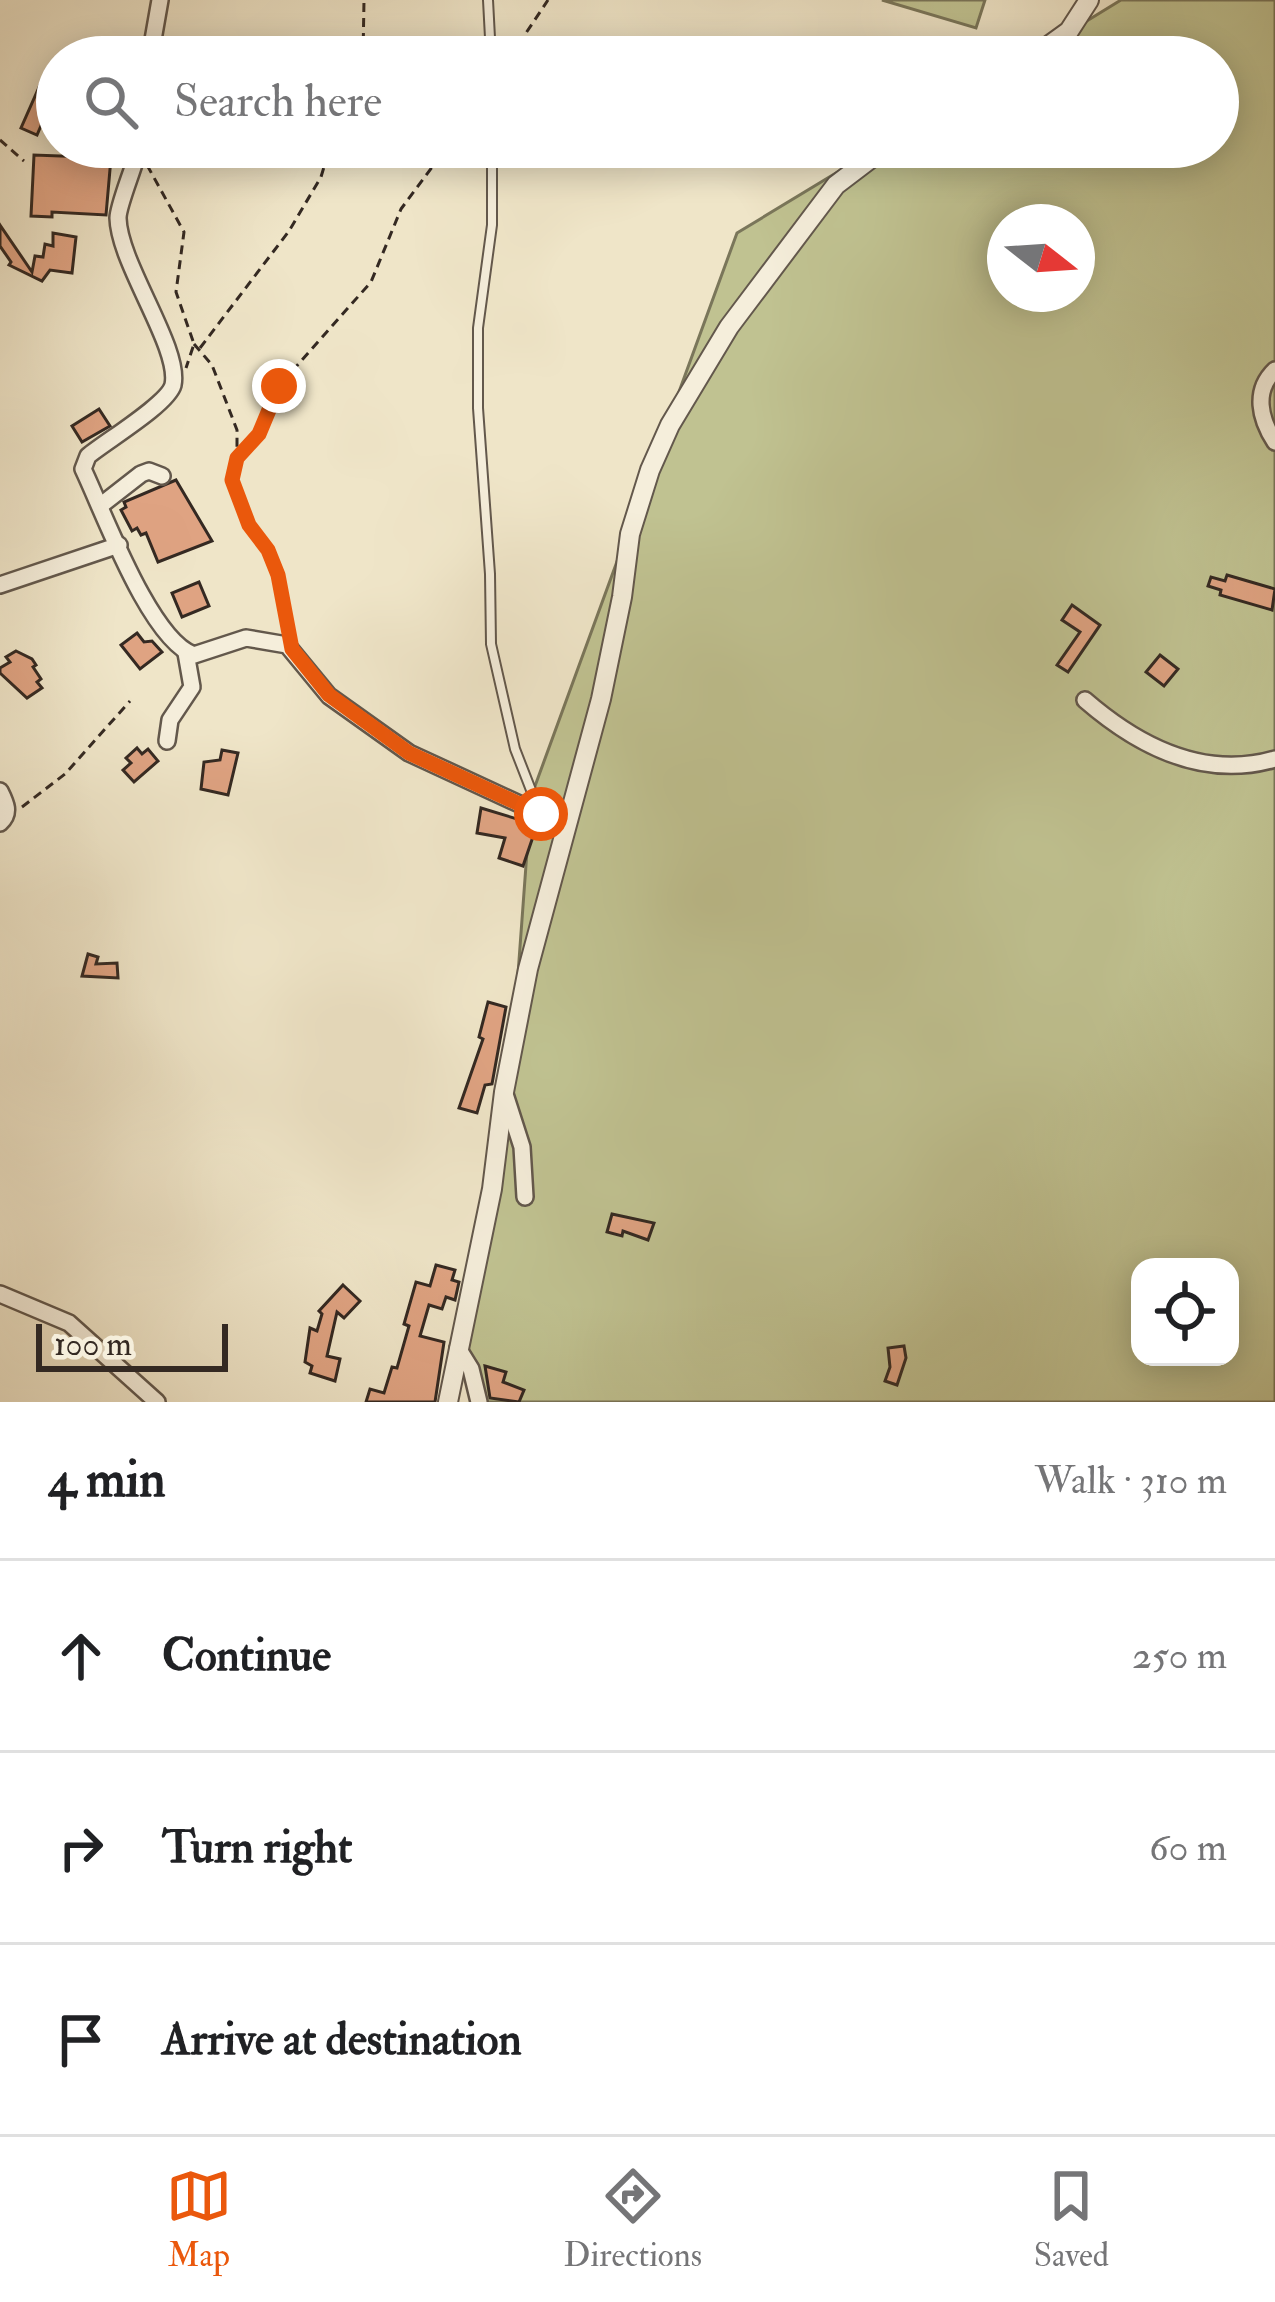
<!DOCTYPE html>
<meta charset="utf-8">
<style>
:root{--surface:#fff;--page:#f2f2f2;--text:#202124;--muted:#757577;--line:#e0e0e0;--accent:#ea580c}
body{margin:0;font-family:"IM FELL Double Pica",serif;background:var(--page);color:var(--text)}
.controls{position:absolute;right:36px;bottom:36px;display:grid;overflow:hidden;border-radius:24px;box-shadow:0 6px 30px #0003}
.controls button{width:108px;height:108px;display:grid;place-items:center;padding:0;border:0;border-bottom:3px solid var(--line);background:var(--surface);color:var(--text);font:60px sans-serif}
.compass{position:absolute;left:987px;top:204px;width:108px;height:108px;border-radius:50%;background:var(--surface);box-shadow:0 6px 30px #0003;rotate:107deg}
.scale{position:absolute;left:36px;bottom:30px;width:192px;box-sizing:border-box;padding-left:12px;border:6px solid #342922;border-top:0;font-size:33px;line-height:42px;white-space:nowrap;color:#342922;-webkit-text-stroke:9px #f5eedb;paint-order:stroke}
.stop{position:absolute;width:36px;height:36px;margin:-27px;border:9px solid #ea580c;border-radius:50%;background:#fff}
.stop.end{background:#ea580c;border-color:#fff;box-shadow:0 3px 12px #0008}
.list{margin:0;padding:0;list-style:none}
h2{display:flex;justify-content:space-between;align-items:center;height:156px;margin:0;padding:0 48px;font-size:51px}
h2 small{font-size:39px;font-weight:400;color:var(--muted)}
.list li{display:grid;grid-template-columns:78px 1fr auto;gap:36px;align-items:center;box-sizing:border-box;height:192px;padding:0 48px;border-top:3px solid var(--line)}
.list b{display:block;font-size:45px;white-space:nowrap}
.list em{font-size:39px;font-style:normal;color:var(--muted)}
.icon{flex:none;width:66px;height:66px;fill:none;stroke:currentColor;stroke-width:2;stroke-linecap:round;stroke-linejoin:round}
.map{position:relative;flex:none;width:1275px;height:1402px;overflow:hidden}
.search{position:absolute;background:var(--surface);box-shadow:0 6px 30px #0003;left:36px;right:36px;top:36px;height:132px;display:flex;align-items:center;gap:30px;box-sizing:border-box;padding:0 42px;border-radius:66px;color:var(--muted);font-size:45px}
.sheet{height:732px;background:var(--surface)}
nav{display:flex;justify-content:space-around;align-items:center;box-sizing:border-box;height:168px;border-top:3px solid var(--line);background:var(--surface);font-size:33px;color:var(--muted)}
nav a{display:grid;justify-items:center;gap:6px}
nav .on{color:var(--accent)}
.map>svg:first-child{display:block}
.green{fill:#c0c291;stroke:#7a765a;stroke-width:3;fill-rule:evenodd}
.building{fill:#dfa382;stroke:#342922;stroke-width:3}
.lines{fill:none;stroke-linecap:round;stroke-linejoin:round}
.service-casing{stroke:#63584c;stroke-width:12}
.minor-casing{stroke:#63584c;stroke-width:20}
.tertiary-casing{stroke:#63584c;stroke-width:22}
.path{stroke:#342922;stroke-width:3;stroke-dasharray:9 6;stroke-linecap:butt}
.service{stroke:#f5eedb;stroke-width:8}
.minor{stroke:#f5eedb;stroke-width:15}
.tertiary{stroke:#f5eedb;stroke-width:18}
.route{stroke:#ea580c;stroke-width:15}
</style>
<div class="map">
<svg width="1275" height="1402" viewBox="0 0 1275 1402">
<rect width="100%" height="100%" fill="#efe5c8"/>
<filter id="stains"><feTurbulence type="fractalNoise" baseFrequency=".00167" numOctaves="4"/><feColorMatrix values="0 0 0 0 .2 0 0 0 0 .09 0 0 0 0 .02 0 0 0 .5 -.17"/></filter>
<radialGradient id="worn" r=".72"><stop offset=".6" stop-color="#630" stop-opacity="0"/><stop offset="1" stop-color="#630" stop-opacity=".3"/></radialGradient>
<g class="green">
<polygon points="882,0 985,0 976,28"/>
<path d="M1121,0H1275V1402H476L460,1342L510,1083L531,797L737,233L879,147H1218V57H1028ZM1005,222H1077V294H1005ZM1140,1267H1230V1357H1140Z"/>
</g>
<g class="building">
<polygon points="40,85 57,92 57,111 49,107 37,135 21,128"/>
<polygon points="66,147 98,147 97,157 111,158 106,215 52,212 52,217 31,216 34,155 88,157"/>
<polygon points="0,225 32,272 35,256 43,257 45,244 53,246 53,233 76,237 72,273 50,270 42,281 9,265 11,262 0,246"/>
<polygon points="99,409 110,426 82,442 72,426"/>
<polygon points="176,480 212,541 158,562 146,533 141,535 137,528 132,531 121,510 126,507 124,502"/>
<polygon points="1227,575 1275,589 1272,610 1220,595 1221,590 1208,586 1211,577 1225,581"/>
<polygon points="199,582 209,606 182,617 172,593"/>
<polygon points="1072,605 1100,625 1068,672 1057,665 1080,632 1062,620"/>
<polygon points="137,633 144,642 152,641 162,652 140,669 121,645"/>
<polygon points="16,651 32,659 36,665 33,667 41,679 37,682 42,688 27,698 0,673 0,668 10,662 6,657"/>
<polygon points="1160,655 1178,669 1164,686 1146,672"/>
<polygon points="137,748 142,754 148,749 158,761 134,782 123,770 131,763 126,758"/>
<polygon points="222,750 238,753 228,795 201,789 204,762 220,760"/>
<polygon points="481,808 537,825 523,866 499,858 505,838 477,833"/>
<polygon points="88,954 98,957 96,964 117,963 118,978 82,976"/>
<polygon points="488,1002 506,1007 492,1084 485,1085 477,1113 459,1108 483,1039 479,1037"/>
<polygon points="612,1214 654,1223 648,1240 623,1231 622,1236 607,1232"/>
<polygon points="436,1265 455,1270 452,1280 459,1282 455,1300 446,1297 442,1309 429,1305 420,1336 444,1342 435,1402 366,1402 370,1389 384,1393 392,1367 397,1368 409,1326 404,1324 416,1282 430,1286"/>
<polygon points="343,1285 360,1301 344,1318 337,1312 327,1356 340,1359 335,1381 310,1373 312,1366 305,1362 310,1328 317,1331 322,1314 319,1311"/>
<polygon points="904,1346 906,1358 897,1385 885,1381 890,1367 888,1348"/>
<polygon points="485,1366 506,1372 503,1382 524,1390 519,1402 490,1398"/>
</g>
<g class="lines">
<g class="service-casing">
<g id="service">
<polyline points="488,0 491,57"/>
<polyline points="492,147 492,225 478,328 478,408 490,574 491,644 515,749 538,808"/>
</g>
</g>
<g class="minor-casing">
<g id="minor">
<polyline points="150,57 160,0"/>
<path d="M139,147C135,166 118,205 118,218C119,264 181,348 173,385C168,404 106,441 88,456L83,469C104,513 150,640 194,655L246,638L287,645L329,696L409,753L567,826"/>
<path d="M1275,370C1253,391 1260,419 1275,442"/>
<polyline points="100,506 141,474 149,471 162,476"/>
<polyline points="0,585 119,545"/>
<path d="M1085,700C1138,746 1203,780 1275,759"/>
<polyline points="167,741 170,720 192,687 186,653"/>
<path d="M0,791C6,803 11,813 0,823"/>
<polyline points="505,1094 522,1147 525,1197"/>
<polyline points="0,1294 69,1323 157,1402"/>
<polyline points="458,1348 471,1369 479,1402"/>
</g>
</g>
<g class="tertiary-casing">
<g id="tertiary">
<polyline points="1033,57 1069,31 1089,0"/>
<polyline points="448,1402 492,1189 504,1092 528,969 601,699 622,597 630,534 650,470 670,425 729,327 836,185 886,147"/>
</g>
</g>
<g class="path">
<polyline points="363,57 364,0"/>
<polyline points="510,57 548,0"/>
<polyline points="0,140 24,161"/>
<polyline points="147,165 184,232 176,292 194,344 186,368"/>
<polyline points="194,344 212,365 237,430 237,458 232,480 234,496 278,575 289,628"/>
<polyline points="200,348 289,231 321,177 330,147"/>
<polyline points="237,458 252,446 279,386 371,282 401,209 447,147"/>
<polyline points="22,807 65,774 130,701"/>
</g>
<use href="#service" class="service"/>
<use href="#minor" class="minor"/>
<use href="#tertiary" class="tertiary"/>
</g>
<g class="lines">
<polyline class="route" points="279,386 259,434 237,458 232,480 249,525 268,550 278,575 292,649 329,695 409,753 541,814"/>
</g>
<rect width="100%" height="100%" filter="url(#stains)"/>
<rect width="100%" height="100%" fill="url(#worn)"/>
</svg>
<div class="controls">
<button><svg class="icon" aria-label="locate" viewBox="0 0 24 24"><circle cx="12" cy="12" r="6"/><path d="M12 2v4M12 18v4M2 12h4M18 12h4"/></svg></button>
</div>
<svg class="compass" viewBox="-18 -18 36 36"><path d="M0-13l5 13h-10z" fill="#e53935"/><path d="M0 13l5-13h-10z" fill="#757577"/></svg>
<div class="scale">100 m</div>
<div class="stop" style="left:541px;top:814px"></div>
<div class="stop end" style="left:279px;top:386px"></div>
<div class="search"><svg class="icon" aria-label="search" viewBox="0 0 24 24"><circle cx="10" cy="10" r="6"/><path d="M15 15l6 6"/></svg>Search here</div>
</div>
<section class="sheet">
<h2>4 min<small>Walk · 310 m</small></h2>
<ul class="list">
<li><svg class="icon" aria-label="ahead" viewBox="0 0 24 24"><path d="M12 20V5M6 11l6-6 6 6"/></svg><div><b>Continue</b></div><em>250 m</em></li>
<li><svg class="icon" aria-label="right" viewBox="0 0 24 24"><path d="M7 20v-9h11M14 6l5 5-5 5"/></svg><div><b>Turn right</b></div><em>60 m</em></li>
<li><svg class="icon" aria-label="arrive" viewBox="0 0 24 24"><path d="M6 21V4h12l-3 4 3 4H6"/></svg><div><b>Arrive at destination</b></div></li>
</ul>
</section>
<nav>
<a class="on"><svg class="icon" aria-label="map" viewBox="0 0 24 24"><path d="M3 6l6-2 6 2 6-2v14l-6 2-6-2-6 2zM9 4v14M15 6v14"/></svg>Map</a>
<a><svg class="icon" aria-label="directions" viewBox="0 0 24 24"><path d="M12 3l9 9-9 9-9-9zM9 14v-3h6M13 9l2 2-2 2"/></svg>Directions</a>
<a><svg class="icon" aria-label="saved" viewBox="0 0 24 24"><path d="M7 4h10v16l-5-4-5 4z"/></svg>Saved</a>
</nav>
